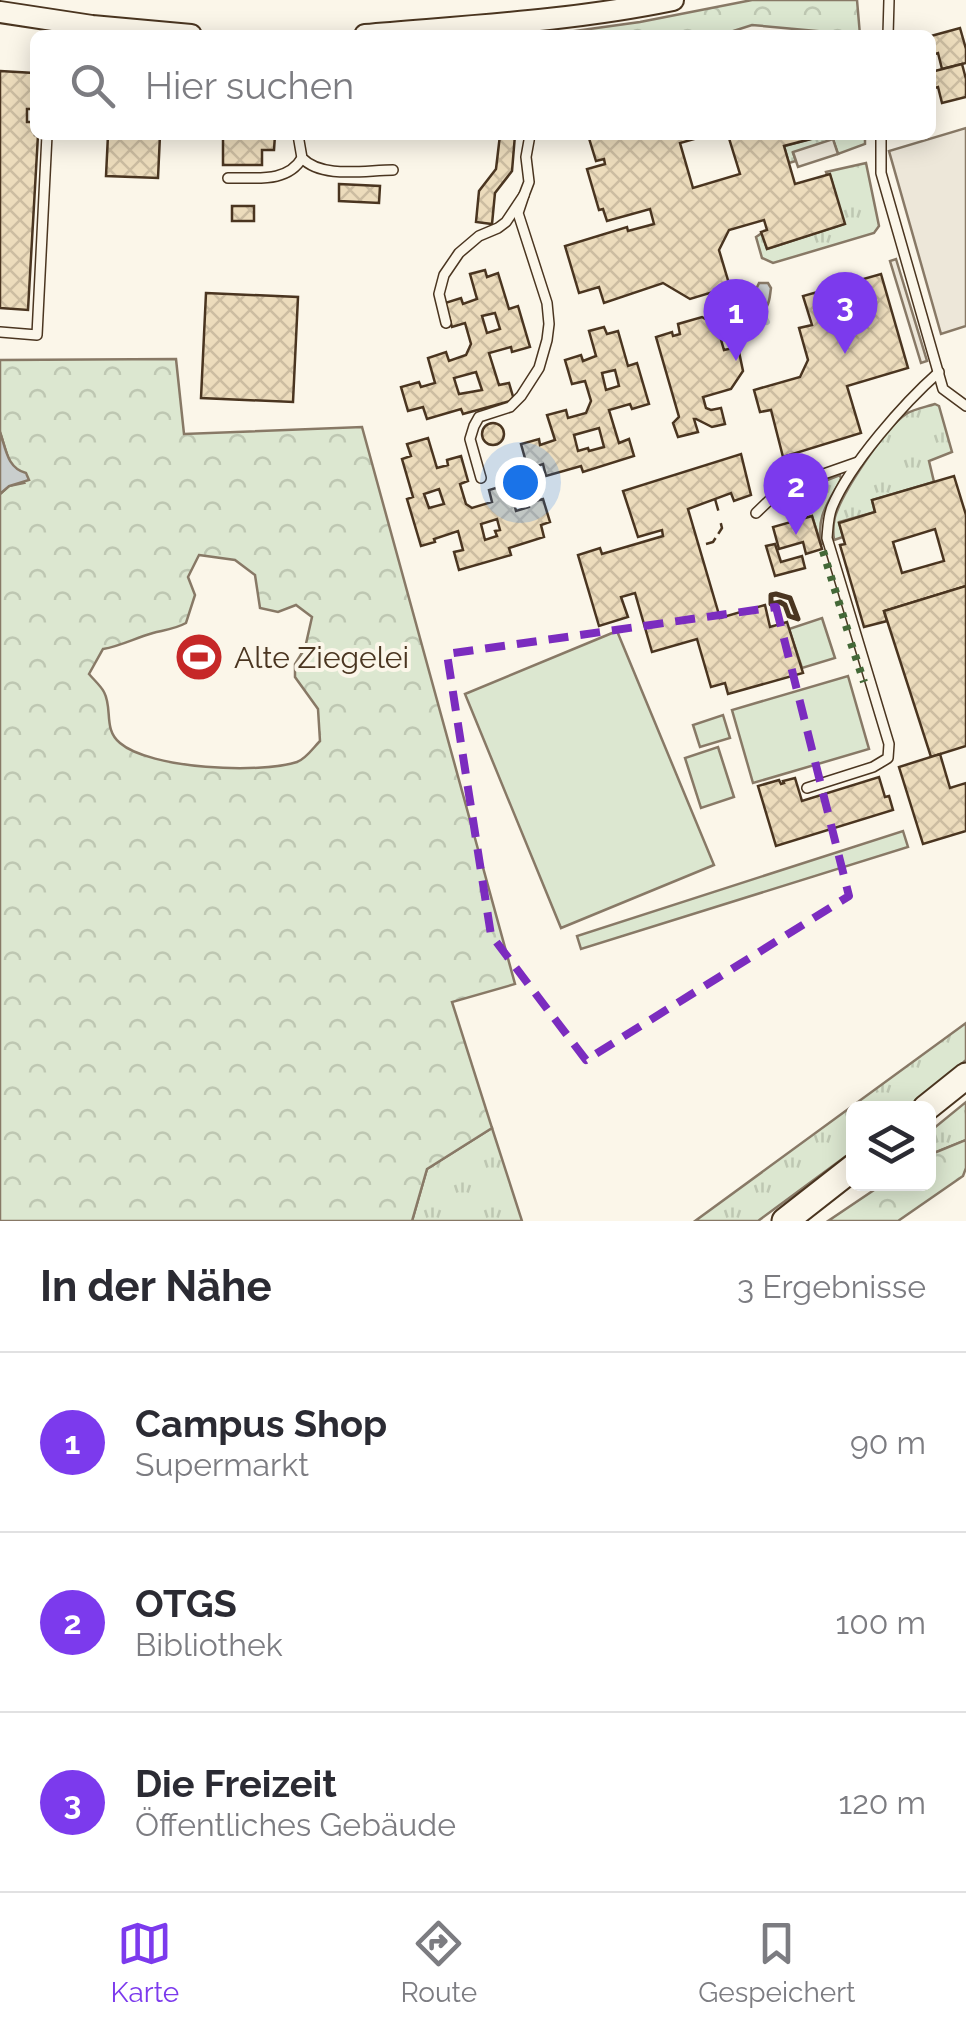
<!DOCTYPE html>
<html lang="de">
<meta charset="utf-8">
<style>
:root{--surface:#fff;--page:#f2f2f3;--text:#2b2b33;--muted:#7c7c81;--line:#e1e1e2;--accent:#7c3aed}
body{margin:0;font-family:Raleway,sans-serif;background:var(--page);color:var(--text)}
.controls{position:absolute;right:30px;bottom:30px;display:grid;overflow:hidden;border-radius:15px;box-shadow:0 5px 25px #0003}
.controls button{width:90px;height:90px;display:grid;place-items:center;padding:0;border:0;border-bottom:2px solid var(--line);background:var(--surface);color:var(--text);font:50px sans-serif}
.you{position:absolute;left:520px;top:482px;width:35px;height:35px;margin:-25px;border:8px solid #fff;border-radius:50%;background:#1a73e8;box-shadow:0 0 0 15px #1a73e833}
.badge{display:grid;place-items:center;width:65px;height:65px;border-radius:50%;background:var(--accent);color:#fff;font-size:32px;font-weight:700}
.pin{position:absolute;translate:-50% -82px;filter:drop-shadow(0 2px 5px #0008)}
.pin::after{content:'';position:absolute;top:52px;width:35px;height:30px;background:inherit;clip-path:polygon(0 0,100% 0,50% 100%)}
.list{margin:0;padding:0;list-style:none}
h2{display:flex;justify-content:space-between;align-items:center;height:130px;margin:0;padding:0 40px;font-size:42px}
h2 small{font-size:32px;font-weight:400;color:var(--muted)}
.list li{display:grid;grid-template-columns:65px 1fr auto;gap:30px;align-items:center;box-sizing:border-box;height:180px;padding:0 40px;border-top:2px solid var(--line)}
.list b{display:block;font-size:38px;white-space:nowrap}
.list p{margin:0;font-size:32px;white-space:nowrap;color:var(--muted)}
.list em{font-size:32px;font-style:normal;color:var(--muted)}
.icon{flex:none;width:55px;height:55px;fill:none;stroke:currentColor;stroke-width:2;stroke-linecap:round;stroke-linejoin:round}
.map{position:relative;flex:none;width:966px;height:1221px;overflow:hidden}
.search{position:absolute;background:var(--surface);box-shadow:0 5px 25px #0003;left:30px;right:30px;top:30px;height:110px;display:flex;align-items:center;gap:25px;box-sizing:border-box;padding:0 35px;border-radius:15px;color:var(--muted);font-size:38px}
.sheet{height:670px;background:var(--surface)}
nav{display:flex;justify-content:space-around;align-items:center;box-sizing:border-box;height:140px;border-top:2px solid var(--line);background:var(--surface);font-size:28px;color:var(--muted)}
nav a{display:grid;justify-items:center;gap:5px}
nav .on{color:var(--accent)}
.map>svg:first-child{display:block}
.grass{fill:url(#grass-tufts);stroke:#887966;stroke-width:2.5}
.forest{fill:url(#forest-crowns);stroke:#887966;stroke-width:2.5;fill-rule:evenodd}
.park{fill:#dce7d0;stroke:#887966;stroke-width:2.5}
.parking{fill:#ede7d9;stroke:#887966;stroke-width:2.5}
.water{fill:#c9cecd;stroke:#887966;stroke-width:2.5}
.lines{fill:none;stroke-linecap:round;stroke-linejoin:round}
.stream{stroke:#c9cecd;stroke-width:6}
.building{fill:url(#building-cross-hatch);stroke:#4a3520;stroke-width:2.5;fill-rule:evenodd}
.service-casing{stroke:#4a3520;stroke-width:12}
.tertiary-casing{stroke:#4a3520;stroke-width:24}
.secondary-casing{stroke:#4a3520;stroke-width:29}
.service{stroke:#fbf6e9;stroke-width:9}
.tertiary{stroke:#fbf6e9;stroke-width:20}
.secondary{stroke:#fbf6e9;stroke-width:25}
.hedge{stroke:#436837;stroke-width:8;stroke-dasharray:5 8;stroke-linecap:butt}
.fence{stroke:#4a3520;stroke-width:2.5;stroke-dasharray:12 5;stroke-linecap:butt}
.wall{stroke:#4a3520;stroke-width:5}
.marked{fill:none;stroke:#7b2cbf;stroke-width:8;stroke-dasharray:20 12;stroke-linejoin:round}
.labels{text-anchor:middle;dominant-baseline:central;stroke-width:8;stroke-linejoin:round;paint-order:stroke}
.poi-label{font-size:30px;fill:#4a3520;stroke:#fbf6e9;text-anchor:start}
</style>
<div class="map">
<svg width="966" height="1221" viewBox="0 0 966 1221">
<defs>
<pattern id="grass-tufts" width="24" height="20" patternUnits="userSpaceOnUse" patternTransform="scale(2.5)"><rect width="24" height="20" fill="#dce7d0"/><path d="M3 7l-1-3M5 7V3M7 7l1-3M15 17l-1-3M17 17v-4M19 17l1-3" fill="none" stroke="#bec7b2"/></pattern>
<pattern id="forest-crowns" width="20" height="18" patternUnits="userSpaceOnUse" patternTransform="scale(2.5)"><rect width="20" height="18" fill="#dce7d0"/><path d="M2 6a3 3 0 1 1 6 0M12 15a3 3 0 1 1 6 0" fill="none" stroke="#bec7b2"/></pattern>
<pattern id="building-cross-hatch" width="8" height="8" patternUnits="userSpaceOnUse" patternTransform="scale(2.5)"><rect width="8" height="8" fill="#ecdcbc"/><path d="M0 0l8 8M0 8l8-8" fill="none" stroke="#ccbda1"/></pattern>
</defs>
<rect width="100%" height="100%" fill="#fbf6e9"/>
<g class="grass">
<polygon points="810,135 865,135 865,144 838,154 833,140 793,153 796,161 789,163 784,146 810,139"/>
<polygon points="866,163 879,226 874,233 773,263 762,258 756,237 762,233 767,249 844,224 830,175 827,175 826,172"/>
<path d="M935,404L939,406L952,452L929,461L934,482L872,500L875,512L839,522L843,537L834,540C833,533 833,525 835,517C842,493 884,429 906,414C913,409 926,407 935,404Z"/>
<path d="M840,475L841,479C829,502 815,517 822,544H821L812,516L790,522L786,506L794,503V493Z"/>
<polygon points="966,1023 966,1060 912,1108 854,1108 853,1151 758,1221 695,1221"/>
<polygon points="966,1102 966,1140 929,1155 928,1133"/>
<polygon points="492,1128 522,1221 412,1221 427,1169"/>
</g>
<g class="forest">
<polygon points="752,0 857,0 860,35 752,25 721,35 546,35 640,22"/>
<path d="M176,359L184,434L362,427L515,984L452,1002L492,1128L427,1169L412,1221H0V494L9,486L24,483L10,464L0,432V360ZM199,555L235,560L255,575L260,608L278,612L296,605L312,617L305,648L295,664V677L318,709L320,741C313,748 306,759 297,762C260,774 150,769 120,743C103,729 113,709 104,692C101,686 94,680 89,674L103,649C121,646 135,638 153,633C165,630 175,629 186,623L195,595L188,577Z"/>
<polygon points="966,1140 966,1168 963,1176 898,1221 828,1221 883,1184 928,1184 929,1155"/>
</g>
<g class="park">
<polygon points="822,618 835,658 802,668 789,629"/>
<polygon points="617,631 714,865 561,928 465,694"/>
<polygon points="848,676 869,749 753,783 732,710"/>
<polygon points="723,715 730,738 700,747 693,725"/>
<polygon points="718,747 734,797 701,808 685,758"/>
<polygon points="903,831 908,847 581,949 577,936"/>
</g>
<g class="parking">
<polygon points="966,128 966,326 941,334 889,151"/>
<polygon points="833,139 838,154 798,167 793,152"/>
<polygon points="896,259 927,361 921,363 890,261"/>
</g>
<g class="water">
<path d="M759,283H768L771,288C770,294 770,301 767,306C757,322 738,316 732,302L733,299L753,296Z"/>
<path d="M0,432C6,449 7,468 26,473L29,480L9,486L0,494Z"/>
</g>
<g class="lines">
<polyline class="stream" points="761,312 767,322"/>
</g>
<g class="building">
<polygon points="960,28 966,49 966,63 942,69 938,53 932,55 931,36"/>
<polygon points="962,64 966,79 966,97 942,103 938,87 931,89 931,72"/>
<polygon points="0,71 34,73 35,94 32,97 32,109 27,109 27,122 35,122 35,135 38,135 28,310 0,308"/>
<polygon points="108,135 160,135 158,178 106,176"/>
<polygon points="223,135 275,135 274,150 262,150 262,165 223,165"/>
<polygon points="500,135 515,135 512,171 495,193 492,224 476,222 479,191 496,169"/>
<polygon points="588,135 708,135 680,143 693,188 740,174 728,135 810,135 811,139 784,146 795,184 830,174 845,224 767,249 761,232 767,230 764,220 729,230 719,250 730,287 690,299 663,283 604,303 599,287 579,293 565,246 627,227 628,231 654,224 650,209 607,221 603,209 599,210 587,169 605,164 604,159 596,161"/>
<polygon points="339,184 380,186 379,203 339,201"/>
<rect x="232" y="206" width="22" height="15"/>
<path d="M485,270L487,277L498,273L509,309L518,306L530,347L512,352L511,347L489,353L499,385L509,383L514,400L463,414L461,409L427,419L423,407L408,411L401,387L419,382L421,387L435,383L428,358L446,352L449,361L466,355L471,344L465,323L452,327L445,303L461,298L463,304L477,299L470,274ZM495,313L500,329L487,333L482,316ZM476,372L482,390L459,394L454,378Z"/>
<polygon points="881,274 908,368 847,386 861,433 783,457 771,410 760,412 754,390 800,377 808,360 799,328 812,325 803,296"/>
<polygon points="206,293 298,297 293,402 201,398"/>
<polygon points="702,317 717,326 724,350 738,347 743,371 731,389 703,397 706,408 711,410 721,408 725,424 712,427 696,419 694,419 698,432 678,437 673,423 679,417 656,337 672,332 673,336 680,334 678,324"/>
<path d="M604,327L607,334L618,331L628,366L637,363L649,404L632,409L630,404L609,410L619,443L629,439L634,456L583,472L581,466L546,476L543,464L528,469L521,444L539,439L540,445L555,440L547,415L566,410L568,418L586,413L591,401L585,381L572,384L565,360L581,355L583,361L596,356L589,331ZM615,370L619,386L606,390L602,373ZM599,428L604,447L589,451L588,448L578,451L574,435Z"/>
<circle cx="493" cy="434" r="11"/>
<path d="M428,438L437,468L448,465L447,460L461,456L468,481L460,484L466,504L472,508L492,502L489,490L509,484L516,511L529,507L528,503L543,499L550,522L541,525L544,537L509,548L511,555L459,570L454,552L463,550L458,531L434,539L435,542L421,546L407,499L413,497L402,459L411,456L407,444ZM439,489L444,504L429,508L424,494ZM497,519L500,530L495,531L497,536L485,540L481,524Z"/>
<polygon points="741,454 751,495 734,501 731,493 688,509 720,618 765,605 770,627 787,622 803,673 728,694 725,683 711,687 697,639 652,652 635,593 621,597 628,617 599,626 578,555 600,548 602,554 663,536 662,530 638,537 623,491"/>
<path d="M954,476L966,515V586L884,611L887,621L864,627L840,545L845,544L839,523L875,512L872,500ZM935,529L944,561L902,573L893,542Z"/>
<polygon points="812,516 822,549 806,554 803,542 779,549 773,527"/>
<polygon points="775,544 781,562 802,556 805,568 775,576 766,546"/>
<polygon points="966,586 966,746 931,757 884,611"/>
<polygon points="940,754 950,788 966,783 966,831 923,844 899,767"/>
<polygon points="879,777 885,797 889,796 893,810 776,846 758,786 779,780 781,784 784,783 783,781 795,778 802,801"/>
</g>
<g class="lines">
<g class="service-casing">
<g id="service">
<polyline points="888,35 889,0"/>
<path d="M298,135L302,158C322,179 365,170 393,170"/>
<polyline points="881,135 881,173 943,389 966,406"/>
<path d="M228,178C253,177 287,184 302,158"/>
<polyline points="446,323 439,294 444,275 459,253 479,236 498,228 506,222 524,195 529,182 526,157 530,135"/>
<polyline points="0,332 37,335 47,135"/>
<polyline points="481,478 470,439 474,426 479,417 510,407 521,396 539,368 547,340 549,324 547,303 518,213 524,195"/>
<polyline points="756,513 781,489 858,462"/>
<path d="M807,788L873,767L888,758L889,744L827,538C828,527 828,517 832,507C850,464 904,403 939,372"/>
</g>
</g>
<g class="tertiary-casing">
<g id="tertiary">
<polyline points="0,12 92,26 191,35"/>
<path d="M365,35C468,26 572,21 673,0"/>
</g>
</g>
<g class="secondary-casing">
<g id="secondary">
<polyline points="926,1108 966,1076"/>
<polyline points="785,1221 854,1167"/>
</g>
</g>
<use href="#service" class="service"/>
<use href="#tertiary" class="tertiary"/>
<use href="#secondary" class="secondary"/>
<g class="hedge">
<polyline points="823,551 849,635"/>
<polyline points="851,643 864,682"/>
</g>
<g class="fence">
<polyline points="715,499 719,513"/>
<polyline points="706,544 713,542 722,528 720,520"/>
</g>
<polygon class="wall" points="776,594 790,598 798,619 789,616 785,605 780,602 771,604 771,595"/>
</g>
<path class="marked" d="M776,607L849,896L586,1060L491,935L447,654Z"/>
<defs>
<g id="stadium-disc" transform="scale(2.5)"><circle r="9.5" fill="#c62828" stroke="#fbf6e9"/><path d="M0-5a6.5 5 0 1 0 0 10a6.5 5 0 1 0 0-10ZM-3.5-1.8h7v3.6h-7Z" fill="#fff"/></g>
</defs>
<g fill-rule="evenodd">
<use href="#stadium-disc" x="199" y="657"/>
</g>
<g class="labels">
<g class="poi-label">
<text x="234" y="657">Alte Ziegelei</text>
</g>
</g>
</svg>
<div class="controls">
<button><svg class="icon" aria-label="layers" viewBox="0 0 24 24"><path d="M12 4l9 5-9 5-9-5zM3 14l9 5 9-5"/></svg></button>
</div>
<div class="you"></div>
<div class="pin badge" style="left:736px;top:361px">1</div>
<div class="pin badge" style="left:796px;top:535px">2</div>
<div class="pin badge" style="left:845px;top:354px">3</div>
<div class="search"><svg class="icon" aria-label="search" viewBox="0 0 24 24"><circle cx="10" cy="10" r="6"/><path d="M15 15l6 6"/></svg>Hier suchen</div>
</div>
<section class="sheet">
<h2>In der Nähe<small>3 Ergebnisse</small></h2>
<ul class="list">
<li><span class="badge">1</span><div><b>Campus Shop</b><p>Supermarkt</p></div><em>90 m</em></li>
<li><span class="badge">2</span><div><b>OTGS</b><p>Bibliothek</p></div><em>100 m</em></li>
<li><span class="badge">3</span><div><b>Die Freizeit</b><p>Öffentliches Gebäude</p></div><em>120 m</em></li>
</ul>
</section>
<nav>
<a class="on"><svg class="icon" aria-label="map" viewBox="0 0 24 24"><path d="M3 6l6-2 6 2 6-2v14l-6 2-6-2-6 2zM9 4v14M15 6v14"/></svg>Karte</a>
<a><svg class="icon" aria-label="directions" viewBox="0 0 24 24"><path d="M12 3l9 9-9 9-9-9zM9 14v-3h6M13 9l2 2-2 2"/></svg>Route</a>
<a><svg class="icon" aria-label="saved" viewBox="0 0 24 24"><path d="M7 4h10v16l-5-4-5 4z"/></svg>Gespeichert</a>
</nav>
